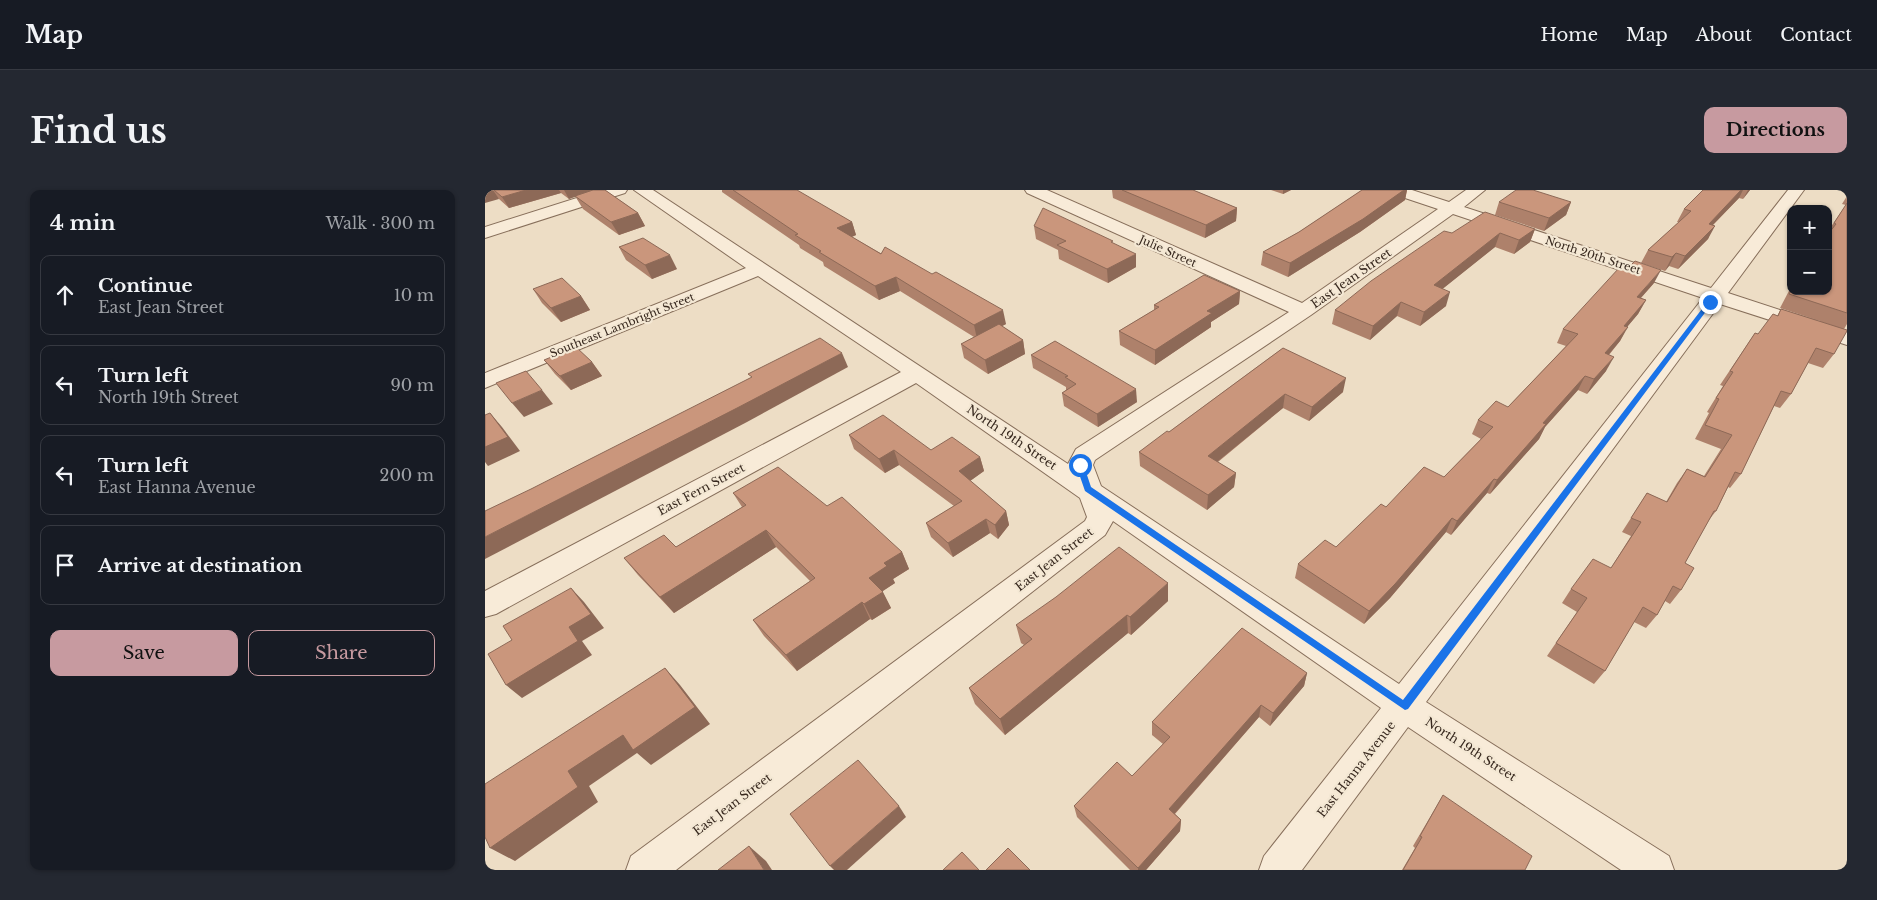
<!DOCTYPE html>
<meta charset="utf-8">
<style>
:root{--surface:#171b24;--page:#242831;--text:#f1f3f6;--muted:#9ea1a6;--line:#363941;--accent:#c79aa0}
body{margin:0;font-family:"Libre Baskerville",serif;background:var(--page);color:var(--text)}
.controls{position:absolute;right:15px;top:15px;display:grid;overflow:hidden;border-radius:10px;box-shadow:0 1px 4px #0004}
.controls button{width:45px;height:45px;display:grid;place-items:center;padding:0;border:0;border-bottom:1px solid var(--line);background:var(--surface);color:var(--text);font:25px sans-serif}
.stop{position:absolute;width:15px;height:15px;margin:-11px;border:4px solid #1a73e8;border-radius:50%;background:#fff}
.stop.end{background:#1a73e8;border-color:#fff;box-shadow:0 1px 5px #0008}
.list{margin:0;padding:0;list-style:none}
h2{display:flex;justify-content:space-between;align-items:center;height:65px;margin:0;padding:0 20px;font-size:21px}
h2 small{font-size:16px;font-weight:400;color:var(--muted)}
.list li{display:grid;grid-template-columns:32px 1fr auto;gap:15px;align-items:center;box-sizing:border-box;height:80px;margin:0 10px 10px;padding:0 10px;border:1px solid var(--line);border-radius:10px}
.list b{display:block;font-size:19px;white-space:nowrap}
.list p{margin:0;font-size:16px;white-space:nowrap;color:var(--muted)}
.list em{font-size:16px;font-style:normal;color:var(--muted)}
.actions{display:flex;gap:10px;padding:15px 20px}
.actions a{flex:1;padding:11px 0;border:1px solid var(--accent);border-radius:10px;text-align:center;font-size:18px;color:var(--accent)}
.actions .main{background:var(--accent);color:#111}
.icon{flex:none;width:28px;height:28px;fill:none;stroke:currentColor;stroke-width:2;stroke-linecap:round;stroke-linejoin:round}
.map{position:relative;flex:none;width:1362px;height:680px;overflow:hidden;border-radius:10px}
header{display:flex;align-items:center;gap:30px;box-sizing:border-box;height:70px;padding:0 25px;background:var(--surface);border-bottom:1px solid var(--line)}
header strong{font-size:24px}
nav{display:flex;gap:28px;margin-inline-start:auto;font-size:18px}
.intro{display:flex;align-items:center;justify-content:space-between;box-sizing:border-box;height:120px;padding:0 30px}
h1{margin:0;font-size:35px}
.button{padding:12px 22px;border-radius:10px;background:var(--accent);color:#111;font-size:18px;font-weight:700}
main{display:flex;gap:30px;padding:0 30px}
aside{flex:1;background:var(--surface);border-radius:10px;box-shadow:0 1px 4px #0004}
.map>svg:first-child{display:block}
.lines{fill:none;stroke-linecap:round;stroke-linejoin:round}
.minor-casing{stroke:#876f5b;stroke-width:2}
.minor{fill:#f8ebd8;fill-rule:evenodd}
.wall{fill:#ae816b}
.shaded-wall{fill:#8d6957}
.building{fill:#ca967c;stroke:#8d6957}
.route{fill:#1a73e8}
.labels{text-anchor:middle;dominant-baseline:central;stroke-width:4.5;stroke-linejoin:round;paint-order:stroke}
.far-street-label{font-size:11px;fill:#38291f;stroke:#f4e8d4}
.street-label{font-size:12px;fill:#38291f;stroke:#f4e8d4}
</style>
<header>
<strong>Map</strong>
<nav><a>Home</a><a>Map</a><a>About</a><a>Contact</a></nav>
</header>
<div class="intro"><h1>Find us</h1><a class="button">Directions</a></div>
<main>
<aside>
<h2>4 min<small>Walk · 300 m</small></h2>
<ul class="list">
<li><svg class="icon" aria-label="ahead" viewBox="0 0 24 24"><path d="M12 20V5M6 11l6-6 6 6"/></svg><div><b>Continue</b><p>East Jean Street</p></div><em>10 m</em></li>
<li><svg class="icon" aria-label="left" viewBox="0 0 24 24"><path d="M17 20v-9H6M10 6l-5 5 5 5"/></svg><div><b>Turn left</b><p>North 19th Street</p></div><em>90 m</em></li>
<li><svg class="icon" aria-label="left" viewBox="0 0 24 24"><path d="M17 20v-9H6M10 6l-5 5 5 5"/></svg><div><b>Turn left</b><p>East Hanna Avenue</p></div><em>200 m</em></li>
<li><svg class="icon" aria-label="arrive" viewBox="0 0 24 24"><path d="M6 21V4h12l-3 4 3 4H6"/></svg><div><b>Arrive at destination</b></div></li>
</ul>
<div class="actions"><a class="main">Save</a><a>Share</a></div>
</aside>
<div class="map">
<svg width="1362" height="680" viewBox="0 0 1362 680">
<rect width="100%" height="100%" fill="#edddc5"/>
<g class="lines">
<g class="minor-casing">
<g id="minor">
<polygon points="117,0 142,0 140,3 0,48 0,37"/>
<path d="M149,0H168L583,274L591,259L804,122L542,3L540,0H562L817,113L953,19L905,3L903,0H927L964,12L981,0H1000L979,17L1226,98L1303,0H1319L1243,103L1362,142V155L1235,114L941,512L1184,666L1189,680H1136L923,537L817,680H774L779,666L896,518L628,331L620,345L191,680H141L146,666L600,331L602,327L595,308L431,193L11,424L0,427V401L416,182L273,86L0,198V183L261,78ZM968,24L1218,108L914,494L616,296L608,275L610,270L826,125Z"/>
</g>
</g>
<use href="#minor" class="minor"/>
</g>
<g class="wall">
<polygon points="0,0 120,0 153,23 160,36 134,45 98,19 90,6 84,9 76,3 24,18 14,9"/>
<polygon points="237,0 301,0 367,32 371,45 367,47 521,134 517,136 538,150 540,164 503,184 479,168 476,154 489,147 415,101 394,110 339,76 338,72 315,58 314,55 237,2"/>
<polygon points="627,0 708,0 752,18 751,31 720,48 628,8"/>
<polygon points="786,0 806,0 798,4"/>
<polygon points="877,0 922,0 920,10 875,42 803,87 776,75 778,62 814,42"/>
<polygon points="1218,0 1265,0 1258,9 1254,8 1228,35 1223,49 1193,79 1184,76 1180,81 1156,73 1163,60 1194,32 1192,32 1199,19"/>
<polygon points="1362,6 1362,134 1359,139 1349,164 1338,178 1323,173 1306,204 1295,218 1289,216 1256,284 1245,298 1243,297 1231,321 1224,330 1200,373 1196,400 1185,414 1180,411 1172,425 1161,438 1149,432 1120,481 1109,494 1062,466 1092,422 1077,413 1086,399 1126,378 1146,346 1137,342 1162,303 1181,312 1192,293 1202,279 1219,286 1236,259 1210,249 1224,223 1222,222 1238,196 1235,195 1270,143 1273,144 1292,126 1296,119 1335,131 1295,118 1306,97 1306,101 1343,101 1343,41 1361,15 1357,14"/>
<polygon points="1014,12 1086,12 1081,25 1059,41 1010,25"/>
<polygon points="549,36 628,53 651,77 623,93 574,69 573,60 551,49"/>
<polygon points="1050,39 1045,52 1029,64 1010,57 957,99 961,116 935,136 912,126 885,150 847,134 850,120 967,43"/>
<polygon points="134,57 192,79 167,89 141,70"/>
<polygon points="1169,93 1156,108 1161,110 1153,124 1142,137 1135,151 1124,165 1121,181 1102,204 1093,200 1060,237 1054,249 1005,304 1002,303 966,345 961,342 905,408 879,434 810,388 813,374 851,357 901,317 959,287 996,249 987,244 993,230 1023,217 1081,156 1072,153 1078,139"/>
<polygon points="48,99 96,106 105,120 76,132 57,113"/>
<polygon points="755,101 754,114 726,132 726,137 670,175 635,155 634,141 669,120 669,115"/>
<polygon points="798,158 858,202 824,231 798,218 733,272 751,283 749,297 722,320 655,276 654,262 684,242"/>
<polygon points="546,165 652,212 613,237 579,216 577,203 581,200 581,197 548,178"/>
<polygon points="59,170 107,172 117,186 86,200 70,184"/>
<polygon points="364,245 446,260 495,267 499,281 485,291 521,321 524,335 513,349 505,343 468,367 446,347 441,333 469,316 414,275 400,283 369,259"/>
<polygon points="248,303 342,316 417,362 424,379 408,389 410,393 397,401 406,418 387,430 385,429 312,481 279,446 268,430 325,391 291,357 189,423 153,385 139,368 191,357 257,317"/>
<polygon points="683,411 646,445 643,443 520,545 490,514 484,498 539,455 536,453 531,435"/>
<polygon points="822,483 819,496 785,536 774,527 690,624 696,630 695,641 661,680 645,680 592,627 589,616 647,586 678,554 667,545 667,532"/>
<polygon points="958,605 1040,680 917,680 930,658 928,656 951,617"/>
</g>
<g class="shaded-wall">
<polygon points="0,0 8,0 14,9 0,13"/>
<polygon points="41,0 74,0 76,3 24,18 17,7"/>
<polygon points="79,0 110,0 84,9"/>
<polygon points="798,0 806,0 798,4"/>
<polygon points="919,0 922,0 920,10 875,42 803,87 805,73"/>
<polygon points="1256,0 1258,0 1254,8 1216,47 1224,34"/>
<polygon points="1263,0 1265,0 1258,9"/>
<polygon points="1086,12 1081,25 1059,41 1064,28"/>
<polygon points="752,18 751,31 720,48 721,35"/>
<polygon points="153,23 160,36 134,45 126,32"/>
<polygon points="367,32 371,45 356,51 352,38"/>
<polygon points="1230,36 1223,49 1193,79 1200,66"/>
<polygon points="1050,39 1045,52 1029,64 1034,50"/>
<polygon points="1015,43 1010,57 945,109 949,95"/>
<polygon points="1191,63 1184,76 1180,81 1187,67"/>
<polygon points="651,64 651,77 623,93 622,79"/>
<polygon points="185,65 192,79 167,89 160,75"/>
<polygon points="1176,80 1169,93 1144,121 1152,107"/>
<polygon points="411,87 415,101 394,110 390,96"/>
<polygon points="755,101 754,114 726,132 726,137 670,175 670,160 722,121"/>
<polygon points="965,102 961,116 935,136 939,122"/>
<polygon points="96,106 105,120 76,132 66,118"/>
<polygon points="1161,110 1153,124 1131,150 1139,136"/>
<polygon points="916,112 912,126 885,150 888,136"/>
<polygon points="518,120 521,134 492,149 489,135"/>
<polygon points="1143,137 1135,151 1113,177 1120,163"/>
<polygon points="538,150 540,164 503,184 500,170"/>
<polygon points="357,163 363,177 262,232 0,369 0,347"/>
<polygon points="1129,167 1121,181 1102,204 1109,189"/>
<polygon points="107,172 117,186 86,200 75,186"/>
<polygon points="1100,186 1093,200 1060,237 1054,249 1005,304 1012,290 1058,233"/>
<polygon points="861,188 858,202 824,231 827,217"/>
<polygon points="651,199 652,212 613,237 612,224"/>
<polygon points="57,200 68,214 39,227 27,213"/>
<polygon points="800,204 798,218 722,280 723,266"/>
<polygon points="5,223 17,237 35,261 3,276 0,272 0,257"/>
<polygon points="409,260 414,275 400,283 394,269"/>
<polygon points="495,267 499,281 478,296 474,281"/>
<polygon points="751,283 749,297 722,320 723,305"/>
<polygon points="1009,289 1002,303 966,345 972,331"/>
<polygon points="521,321 524,335 513,349 510,335"/>
<polygon points="967,328 961,342 905,408 879,434 884,421"/>
<polygon points="501,329 505,343 468,367 463,353"/>
<polygon points="281,340 291,357 189,423 175,407"/>
<polygon points="417,362 424,379 408,389 410,393 392,405 384,388 399,373"/>
<polygon points="683,393 683,411 646,445 645,427"/>
<polygon points="86,398 99,412 119,438 97,451 107,465 37,508 21,495 84,437"/>
<polygon points="398,402 406,418 387,430 379,414"/>
<polygon points="377,412 385,429 312,481 301,465"/>
<polygon points="642,425 643,443 520,545 515,529"/>
<polygon points="180,478 195,495 225,534 166,575 152,563 104,596 113,612 30,671 5,658 83,581"/>
<polygon points="822,483 819,496 785,536 788,523"/>
<polygon points="776,515 774,527 684,630 684,619"/>
<polygon points="414,616 421,627 362,680 349,680 345,676"/>
<polygon points="696,630 695,641 661,680 653,680 653,678"/>
<polygon points="264,656 281,671 287,680 279,680"/>
</g>
<g class="building">
<polygon points="9,0 41,0 17,7"/>
<polygon points="108,0 120,0 153,23 126,32 90,6"/>
<polygon points="248,0 312,0 367,32 352,38 396,64 400,57 447,84 451,82 518,120 489,135 411,87 390,96 334,62 336,61 310,45 313,44"/>
<polygon points="637,0 708,0 752,18 721,35"/>
<polygon points="877,0 919,0 878,29 805,73 778,62 814,42"/>
<polygon points="1031,0 1048,0 1086,12 1064,28 1014,12"/>
<polygon points="1218,0 1256,0 1224,34 1230,36 1200,66 1191,63 1187,67 1163,60 1206,21 1199,19"/>
<polygon points="1362,13 1362,123 1304,104 1306,101 1343,101 1343,44 1351,34 1349,33"/>
<polygon points="558,18 628,51 626,52 651,64 622,79 572,55 581,51 549,36"/>
<polygon points="1000,22 1050,39 1034,50 1015,43 949,95 965,102 939,122 916,112 888,136 850,120 886,91 959,41 967,43"/>
<polygon points="158,48 185,65 160,75 134,57"/>
<polygon points="1150,71 1176,80 1152,107 1161,110 1139,136 1143,137 1120,163 1129,167 1109,189 1100,186 1058,233 1061,234 1012,290 1009,289 972,331 967,328 910,394 884,421 813,374 840,350 851,357 896,314 901,317 939,277 959,287 1008,237 993,230 1011,211 1023,217 1093,144 1078,139 1134,78 1141,80"/>
<polygon points="719,85 755,101 722,121 727,123 670,160 634,141 674,117 669,115"/>
<polygon points="77,88 96,106 66,118 48,99"/>
<polygon points="1296,119 1362,140 1362,141 1349,164 1331,158 1306,204 1296,201 1256,284 1250,282 1231,321 1229,321 1200,373 1209,378 1196,400 1188,396 1172,425 1158,417 1120,481 1071,453 1102,408 1086,399 1108,369 1126,378 1156,332 1146,328 1162,303 1182,312 1202,279 1220,287 1247,245 1220,235 1234,209 1231,208 1248,182 1245,181 1270,143 1273,144 1288,124 1293,126"/>
<polygon points="514,134 538,150 500,170 476,154"/>
<polygon points="335,148 357,163 254,217 0,347 0,321 46,299 267,187 263,184"/>
<polygon points="570,151 651,199 612,224 577,203 591,194 580,187 583,186 546,165"/>
<polygon points="91,157 107,172 75,186 59,170"/>
<polygon points="798,158 861,188 827,217 800,204 723,266 751,283 723,305 654,262 682,241 684,242"/>
<polygon points="41,181 57,200 27,213 11,193"/>
<polygon points="5,223 23,247 0,257 0,225"/>
<polygon points="398,225 446,260 467,247 495,267 474,281 521,321 510,335 501,329 463,353 441,333 477,311 409,260 394,269 364,245"/>
<polygon points="293,277 342,316 357,307 417,362 399,373 402,376 384,388 398,402 379,414 377,412 301,465 268,430 330,388 281,340 175,407 139,368 179,345 191,357 261,315 248,303"/>
<polygon points="634,357 683,393 645,427 642,425 515,529 484,498 547,449 531,435 571,407"/>
<polygon points="86,398 106,424 84,437 93,451 21,495 3,464 27,450 18,436"/>
<polygon points="757,438 822,483 788,523 776,515 684,619 696,630 653,678 589,616 632,572 647,586 685,547 667,532"/>
<polygon points="180,478 210,517 148,560 138,545 83,581 93,597 5,658 0,647 0,594"/>
<polygon points="373,570 414,616 345,676 305,624"/>
<polygon points="958,605 1047,666 1040,680 918,680 937,647 935,646"/>
<polygon points="264,656 279,680 233,680"/>
<polygon points="523,658 545,680 501,680"/>
<polygon points="477,662 494,680 458,680"/>
</g>
<polygon class="route" points="1223,111 1228,112 923,519 920,520 600,301 591,275 598,273 606,297 918,510"/>
<g class="labels">
<g class="far-street-label">
<text transform="translate(683 61) rotate(24)">Julie Street</text>
<text transform="translate(1108 65) rotate(18)">North 20th Street</text>
<text transform="translate(137 135) rotate(-22)">Southeast Lambright Street</text>
</g>
<g class="street-label">
<text transform="translate(866 88) rotate(-35)">East Jean Street</text>
<text transform="translate(527 247) rotate(34)">North 19th Street</text>
<text transform="translate(216 299) rotate(-28)">East Fern Street</text>
<text transform="translate(569 369) rotate(-38)">East Jean Street</text>
<text transform="translate(986 559) rotate(33)">North 19th Street</text>
<text transform="translate(871 579) rotate(-52)">East Hanna Avenue</text>
<text transform="translate(247 614) rotate(-37)">East Jean Street</text>
</g>
</g>
</svg>
<div class="controls">
<button>+</button>
<button>−</button>
</div>
<div class="stop" style="left:595px;top:275px"></div>
<div class="stop end" style="left:1225px;top:112px"></div>
</div>
</main>
